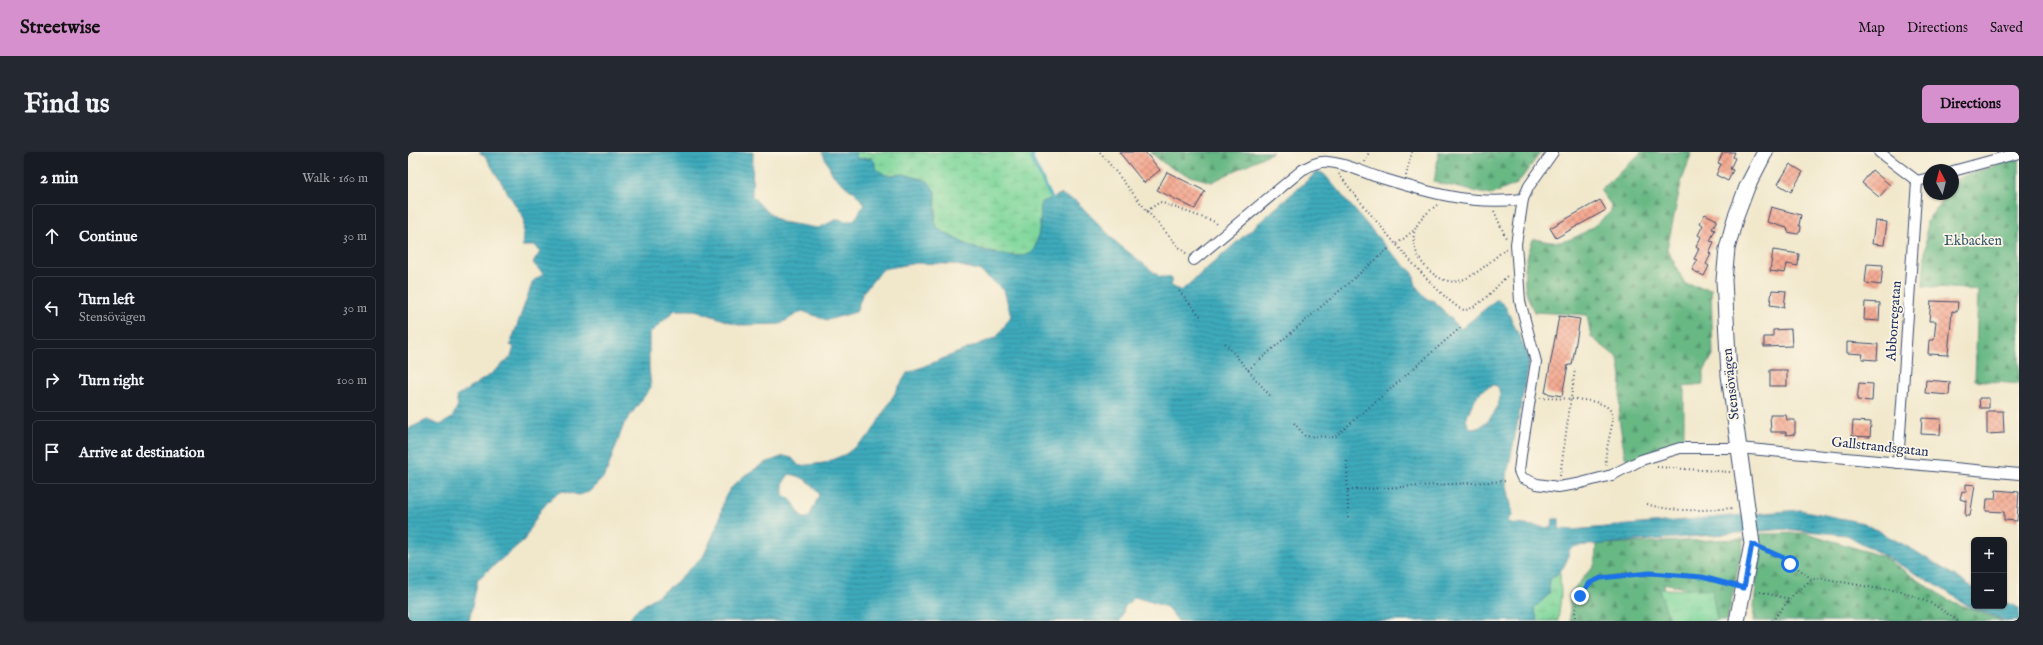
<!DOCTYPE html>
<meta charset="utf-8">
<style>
:root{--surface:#171b24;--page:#242831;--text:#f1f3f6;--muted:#9ea1a6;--line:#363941;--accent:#d690ce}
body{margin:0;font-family:"IM FELL English",serif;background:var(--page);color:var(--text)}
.controls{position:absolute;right:12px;bottom:12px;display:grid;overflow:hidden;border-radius:6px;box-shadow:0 1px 3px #0004}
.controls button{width:36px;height:36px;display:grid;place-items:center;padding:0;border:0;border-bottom:1px solid var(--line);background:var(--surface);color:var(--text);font:20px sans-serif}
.compass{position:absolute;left:1515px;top:12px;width:36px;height:36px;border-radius:50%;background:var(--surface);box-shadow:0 1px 3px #0004;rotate:353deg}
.stop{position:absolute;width:12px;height:12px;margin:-9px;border:3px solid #1a73e8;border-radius:50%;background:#fff}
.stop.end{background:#1a73e8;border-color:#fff;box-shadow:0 1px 4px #0008}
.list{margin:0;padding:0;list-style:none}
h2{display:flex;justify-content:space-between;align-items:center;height:52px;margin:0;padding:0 16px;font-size:17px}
h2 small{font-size:13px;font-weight:400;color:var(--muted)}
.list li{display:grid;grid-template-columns:26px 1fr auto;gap:12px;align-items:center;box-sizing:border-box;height:64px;margin:0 8px 8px;padding:0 8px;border:1px solid var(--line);border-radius:6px}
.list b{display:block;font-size:15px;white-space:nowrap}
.list p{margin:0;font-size:13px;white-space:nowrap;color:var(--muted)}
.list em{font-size:13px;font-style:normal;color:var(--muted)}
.icon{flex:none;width:22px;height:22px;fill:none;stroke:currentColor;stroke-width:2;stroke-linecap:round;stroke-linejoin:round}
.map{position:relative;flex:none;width:1611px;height:469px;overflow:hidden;border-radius:6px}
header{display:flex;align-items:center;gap:24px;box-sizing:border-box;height:56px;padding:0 20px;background:var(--accent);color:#111}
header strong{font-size:19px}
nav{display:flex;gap:22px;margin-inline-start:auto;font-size:14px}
.intro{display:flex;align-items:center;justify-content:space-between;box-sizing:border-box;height:96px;padding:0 24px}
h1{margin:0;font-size:28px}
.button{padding:10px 18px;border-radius:6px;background:var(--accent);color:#111;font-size:14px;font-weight:700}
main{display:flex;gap:24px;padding:0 24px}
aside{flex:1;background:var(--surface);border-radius:6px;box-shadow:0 1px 3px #0004}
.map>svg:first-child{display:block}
.forest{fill:url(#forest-firs);stroke:#427471}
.wetland{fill:url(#wetland-marsh);stroke:#4e837d}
.park{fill:url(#park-tufts);stroke:#4e837d}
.water{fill:url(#water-rules);stroke:#2c6c8c;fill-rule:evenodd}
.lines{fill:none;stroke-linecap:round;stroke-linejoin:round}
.stream{stroke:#3caabb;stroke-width:3.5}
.building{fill:url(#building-cross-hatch)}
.street-casing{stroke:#3b4b6e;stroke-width:12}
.secondary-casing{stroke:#3b4b6e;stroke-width:17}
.path{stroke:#3b4b6e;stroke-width:2;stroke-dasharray:1 3;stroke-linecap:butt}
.street{stroke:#fff;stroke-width:10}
.secondary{stroke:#fff;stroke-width:15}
.route{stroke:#1a73e8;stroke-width:5}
.labels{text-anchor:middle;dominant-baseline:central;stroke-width:3.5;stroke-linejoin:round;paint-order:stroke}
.park-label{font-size:14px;fill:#34596e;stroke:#fcf5e5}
.street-label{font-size:14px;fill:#1b2f5e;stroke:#fcf5e5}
</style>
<header>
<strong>Streetwise</strong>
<nav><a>Map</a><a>Directions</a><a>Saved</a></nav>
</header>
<div class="intro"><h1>Find us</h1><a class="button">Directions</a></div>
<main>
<aside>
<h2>2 min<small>Walk · 160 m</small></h2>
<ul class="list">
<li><svg class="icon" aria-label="ahead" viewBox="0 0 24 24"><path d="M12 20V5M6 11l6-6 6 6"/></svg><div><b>Continue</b></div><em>30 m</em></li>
<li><svg class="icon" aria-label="left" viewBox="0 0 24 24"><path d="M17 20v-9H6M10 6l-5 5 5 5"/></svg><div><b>Turn left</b><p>Stensövägen</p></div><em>30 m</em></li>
<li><svg class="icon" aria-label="right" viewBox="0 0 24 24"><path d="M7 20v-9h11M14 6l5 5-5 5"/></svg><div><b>Turn right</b></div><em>100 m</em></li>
<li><svg class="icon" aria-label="arrive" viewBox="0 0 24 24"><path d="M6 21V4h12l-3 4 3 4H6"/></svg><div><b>Arrive at destination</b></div></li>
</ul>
</aside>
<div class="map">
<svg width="1611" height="469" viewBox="0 0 1611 469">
<defs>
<pattern id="forest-firs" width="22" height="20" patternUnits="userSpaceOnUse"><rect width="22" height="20" fill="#68b884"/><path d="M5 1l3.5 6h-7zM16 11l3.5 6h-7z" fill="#55966f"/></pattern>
<pattern id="wetland-marsh" width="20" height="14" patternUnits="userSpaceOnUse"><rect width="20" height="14" fill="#80d79c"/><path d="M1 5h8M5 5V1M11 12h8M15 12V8" fill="none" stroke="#6eb989"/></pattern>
<pattern id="park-tufts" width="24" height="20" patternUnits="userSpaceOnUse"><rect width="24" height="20" fill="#80d79c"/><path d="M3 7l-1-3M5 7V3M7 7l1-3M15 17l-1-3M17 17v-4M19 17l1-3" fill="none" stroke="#6eb989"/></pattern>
<pattern id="water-rules" width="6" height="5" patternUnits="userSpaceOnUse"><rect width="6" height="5" fill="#3caabb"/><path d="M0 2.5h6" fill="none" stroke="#328b9b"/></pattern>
<pattern id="building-cross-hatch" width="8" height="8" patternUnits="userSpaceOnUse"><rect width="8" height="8" fill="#f5aa93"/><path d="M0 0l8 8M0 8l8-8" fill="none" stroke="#c68b7b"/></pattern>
</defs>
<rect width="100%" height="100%" fill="#fcf5e5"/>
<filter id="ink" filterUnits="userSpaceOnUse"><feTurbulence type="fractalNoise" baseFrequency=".025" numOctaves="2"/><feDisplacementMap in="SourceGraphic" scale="8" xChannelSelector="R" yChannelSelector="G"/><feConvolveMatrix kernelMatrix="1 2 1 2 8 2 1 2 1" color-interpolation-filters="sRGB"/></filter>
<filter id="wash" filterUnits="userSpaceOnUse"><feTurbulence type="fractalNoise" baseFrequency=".012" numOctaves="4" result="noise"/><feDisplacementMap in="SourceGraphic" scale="16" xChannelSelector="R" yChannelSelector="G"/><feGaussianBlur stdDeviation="0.9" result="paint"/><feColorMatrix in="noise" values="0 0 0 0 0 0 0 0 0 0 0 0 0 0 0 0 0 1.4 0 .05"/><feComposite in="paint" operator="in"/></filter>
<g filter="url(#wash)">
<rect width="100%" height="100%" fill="#f1e8cc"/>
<g class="forest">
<path d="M743,0H865L804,30C781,24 760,18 743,0Z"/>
<polygon points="1031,0 1133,0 1109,32 1082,43 1026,30"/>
<path d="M1234,0H1284L1273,31L1259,97L1277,132L1303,137L1305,203L1295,221V232L1276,234V290L1245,298L1223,310L1217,305L1211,267L1213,225L1210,206L1183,185L1179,163L1126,160C1112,132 1115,116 1125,87C1133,88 1142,91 1150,90C1167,89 1191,72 1203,59V53L1192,38Z"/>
<polygon points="1611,6 1611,232 1567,228 1570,138 1515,134 1519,69 1539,42 1545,42 1545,34 1552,25"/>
<polygon points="1399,381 1476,405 1540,448 1595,469 1345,469 1352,382"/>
<polygon points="1336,387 1319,469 1296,469 1297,441 1256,431 1261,469 1162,469 1162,441 1187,412 1188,392"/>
</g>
<g class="wetland">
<path d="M447,0H626L624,7L644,47L633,50C633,61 632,93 623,101C614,109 574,98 563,94C551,90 540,82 530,77L527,69L529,57L489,22C473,25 468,21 463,6L448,7Z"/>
<polygon points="1152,421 1153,444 1150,469 1130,469 1125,456 1141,442 1142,427"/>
</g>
<polygon class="park" points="1251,437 1304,438 1309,469 1262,469"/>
<path class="water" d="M71,0H345L344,44L356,57L373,70L410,76L430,67C447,73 448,66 456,52L446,39L442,38L425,23L414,0H447L449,7L463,6L467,10V16L479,24L496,22L520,29L528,41L527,69L530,77C540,82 551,90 562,94C573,99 615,110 624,100C632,91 633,62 633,50L644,47L652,42L668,49L710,92L752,125H761L764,127L762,133L773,139L910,19L916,22L980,97L1005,121L1008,134L1019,147L1026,149L1053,177L1089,147L1097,154L1122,207L1098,329L1105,363L1100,368L1105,373L1107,372L1144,376L1145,367H1151V377L1164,378L1392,358L1456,371L1507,399L1566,436V454H1596V450L1611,456V469H1599L1562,455L1530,434L1439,383L1378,377L1168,394L1161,398C1160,411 1153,421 1142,427L1141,442L1126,456L1130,469H770L759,455L727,445L717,454L712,469H221L226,460L266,432L296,403L311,370L316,347L322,337L337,323L357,311L376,304L384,306L391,314L416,311L438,302L462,283L499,221L589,185L603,164L596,138L571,118L544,112L508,111L475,117L455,140L448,160L419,168L394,159L372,172L331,173L287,158H267L241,182V216L243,235L216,272L197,324L181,340L171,343L155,339L145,344L132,359L116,388L70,427L61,469H0V277L19,268L32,273L44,266L50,253L48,245L83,222L103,205L106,195L102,193L125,129L135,122L125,111L132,100L128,94H114L116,67L77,4ZM1086,233L1089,234C1099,246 1079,281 1062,276L1058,269C1062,254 1069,237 1086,233ZM381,322C396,324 403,331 411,342C410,347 402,363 400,366H395C387,357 387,348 375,343V331Z"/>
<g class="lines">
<polyline class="stream" points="626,0 624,7 644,47"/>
</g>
<g id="blocks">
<g class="building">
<polygon points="711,0 737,0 752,18 736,31"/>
<polygon points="1315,0 1327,0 1325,5 1327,6 1322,17 1325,18 1320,29 1308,23 1313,12 1310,11"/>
<polygon points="1382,12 1395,20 1383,40 1370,32"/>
<polygon points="1464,18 1482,33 1471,45 1454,31"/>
<polygon points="759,20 797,39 787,57 749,38"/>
<polygon points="1192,48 1198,58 1148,86 1142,76"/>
<polygon points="1363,55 1393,63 1391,73 1393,76 1392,80 1389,82 1380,80 1379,76 1359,70"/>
<polygon points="1297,62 1309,68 1304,77 1307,78 1302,89 1306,90 1301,101 1303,102 1298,112 1301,114 1296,124 1284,118 1289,108 1286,107 1291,97 1288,95 1293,85 1290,83 1295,73 1292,71"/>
<polygon points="1467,69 1479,70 1476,93 1464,92"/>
<polygon points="1365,98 1391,102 1390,114 1379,112 1377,121 1362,119"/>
<polygon points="1459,112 1475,113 1473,133 1457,131"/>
<polygon points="1364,138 1378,139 1376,155 1362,153"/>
<polygon points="1523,149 1550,150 1549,160 1544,159 1540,203 1520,202 1521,188 1526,188 1528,169 1521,169"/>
<polygon points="1457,150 1472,151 1471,169 1456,168"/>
<polygon points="1151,164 1172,167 1164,213 1160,213 1154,244 1137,241"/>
<polygon points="1383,177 1384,194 1356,195 1356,185 1365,185 1365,178"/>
<polygon points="1439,190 1470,192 1469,208 1454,207 1455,202 1439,201"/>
<rect x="1362" y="218" width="17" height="16"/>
<polygon points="1518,228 1542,230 1541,243 1517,241"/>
<polygon points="1451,231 1465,232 1464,249 1449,248"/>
<polygon points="1571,246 1581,246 1581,256 1572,256"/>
<polygon points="1579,259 1595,259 1596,281 1579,282"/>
<polygon points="1362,263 1378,263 1379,268 1387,268 1387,282 1378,283 1378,280 1363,280"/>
<polygon points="1514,266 1533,267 1532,283 1513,282"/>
<polygon points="1445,269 1463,270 1462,285 1444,284"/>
<polygon points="1558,332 1567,333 1562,364 1557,364 1558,349 1552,347 1554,339 1558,340"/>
<polygon points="1588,338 1611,340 1609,369 1596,368 1596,360 1578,359 1579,347 1587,347"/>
</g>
</g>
</g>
<g filter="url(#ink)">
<use href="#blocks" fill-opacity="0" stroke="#3b4b6e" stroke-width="1"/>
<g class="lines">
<g class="street-casing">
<g id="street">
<polyline points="1145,0 1121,34 1115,47 1108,92 1112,149 1128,210 1113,303 1111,319 1114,326 1129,332 1150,335 1169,332 1204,323 1233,308 1272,296 1331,296 1611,322"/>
<polyline points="1471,0 1509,29"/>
<polyline points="1545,19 1611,1"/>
<polyline points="1509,29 1521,26"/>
<path d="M786,108L894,18C903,13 910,9 920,10C937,11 954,20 970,25C1019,40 1064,54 1115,47"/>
<polyline points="1490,311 1509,29"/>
</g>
</g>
<g class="secondary-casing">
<polyline id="secondary" points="1329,469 1344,392 1321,223 1316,128 1319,97 1327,67 1339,35 1357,0"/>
</g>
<g class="path">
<polyline points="692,0 739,59 771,95 779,102"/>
<polyline points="957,10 961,0"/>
<path d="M931,22C945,42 1039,158 1057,158C1070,157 1090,133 1099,124"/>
<polyline points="998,24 1004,0"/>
<path d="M1029,53C1021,59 1010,68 1007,78C999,101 1027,134 1050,129C1068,125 1084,107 1099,96"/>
<polyline points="739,59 752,50 807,70 810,73"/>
<polyline points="1086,59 1098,86"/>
<polyline points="989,92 1006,78"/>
<polyline points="771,139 794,166"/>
<polyline points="817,191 863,245"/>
<polyline points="840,218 980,97"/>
<path d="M1132,246C1148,247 1200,244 1204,262C1206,270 1202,280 1201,287C1199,296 1196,306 1199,315"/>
<polyline points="886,271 897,284 927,285 1052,176"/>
<polyline points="939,309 940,366"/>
<polyline points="1249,315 1322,320"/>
<polyline points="1152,324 1167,217"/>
<polyline points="940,338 1098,329"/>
<path d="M1239,352C1266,361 1298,358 1326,356"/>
<polyline points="1355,398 1376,406 1404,427"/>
<polyline points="1348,439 1382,447"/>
<path d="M1167,469C1166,456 1171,439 1183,431C1202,417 1271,420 1295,425C1304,427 1314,430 1324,433"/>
<polyline points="1364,469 1385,443 1404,427 1414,426 1466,436 1493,439 1525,452 1550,469"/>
</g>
<use href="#street" class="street"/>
<use href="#secondary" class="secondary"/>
</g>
</g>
<g class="lines" filter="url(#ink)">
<polyline class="route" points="1172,444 1182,431 1193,426 1242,421 1294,425 1336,436 1344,392 1376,406 1382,412"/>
</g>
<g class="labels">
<g class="park-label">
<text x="1565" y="89">Ekbacken</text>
</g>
<g class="street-label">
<text transform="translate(1486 169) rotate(-86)">Abborregatan</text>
<text transform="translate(1323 232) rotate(-96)">Stensövägen</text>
<text transform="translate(1472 295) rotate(6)">Gallstrandsgatan</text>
</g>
</g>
</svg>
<div class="controls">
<button>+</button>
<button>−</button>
</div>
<svg class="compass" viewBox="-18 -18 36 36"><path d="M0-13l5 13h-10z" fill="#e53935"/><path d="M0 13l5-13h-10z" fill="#9ea1a6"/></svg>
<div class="stop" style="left:1382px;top:412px"></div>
<div class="stop end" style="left:1172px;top:444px"></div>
</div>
</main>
